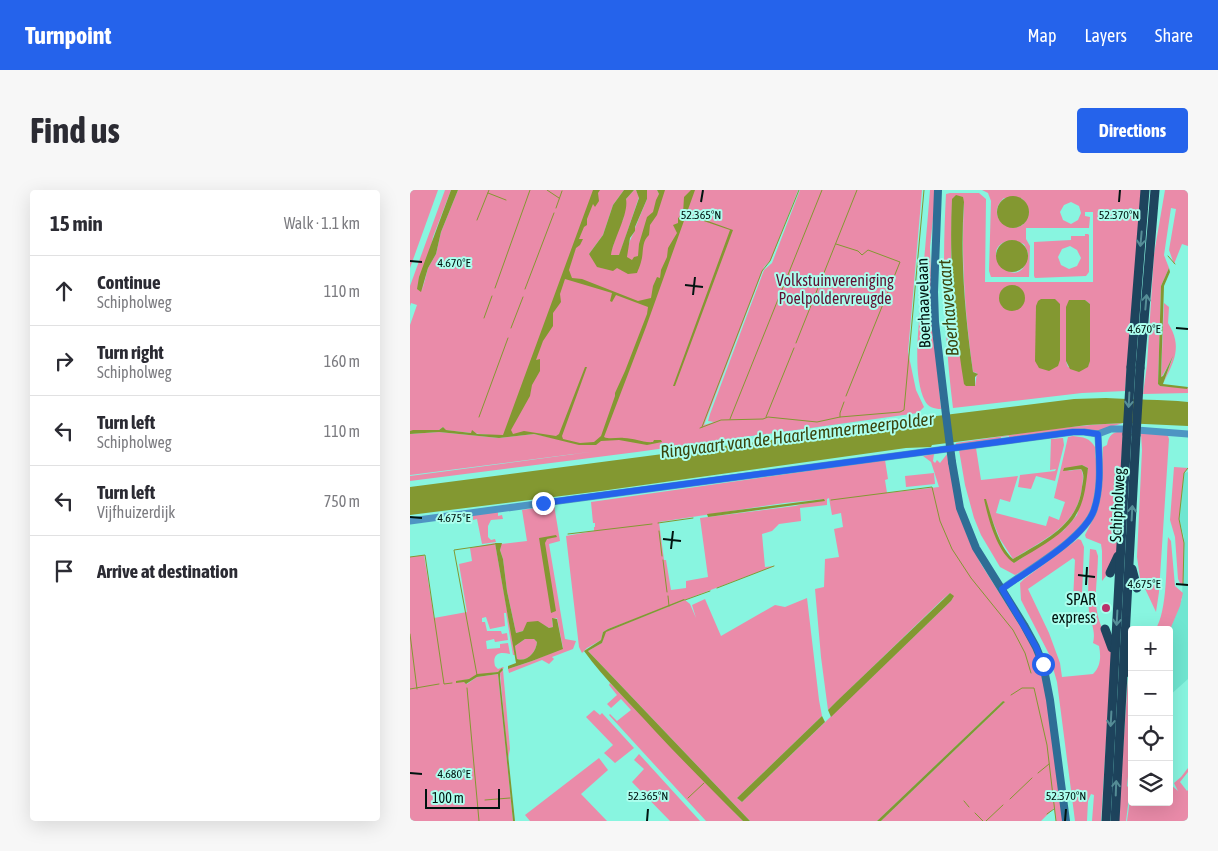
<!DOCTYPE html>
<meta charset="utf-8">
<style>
:root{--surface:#fff;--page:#f7f7f7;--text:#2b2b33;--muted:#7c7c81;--line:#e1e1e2;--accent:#2563eb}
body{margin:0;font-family:"Asap Condensed",sans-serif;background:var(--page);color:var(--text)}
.controls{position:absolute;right:15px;bottom:15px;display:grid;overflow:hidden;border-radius:5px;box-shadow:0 5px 20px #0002}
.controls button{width:45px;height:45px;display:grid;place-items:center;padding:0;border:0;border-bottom:1px solid var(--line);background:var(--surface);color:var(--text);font:25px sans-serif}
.scale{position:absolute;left:15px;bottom:12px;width:75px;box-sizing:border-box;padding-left:5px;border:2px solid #001410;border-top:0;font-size:14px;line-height:18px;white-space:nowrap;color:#001410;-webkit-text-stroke:4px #abfeed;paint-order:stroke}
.stop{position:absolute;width:15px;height:15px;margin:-11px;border:4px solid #2563eb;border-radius:50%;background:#fff}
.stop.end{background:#2563eb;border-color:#fff;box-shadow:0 1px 5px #0008}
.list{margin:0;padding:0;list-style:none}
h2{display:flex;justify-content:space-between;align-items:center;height:65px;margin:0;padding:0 20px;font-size:21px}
h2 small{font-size:16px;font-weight:400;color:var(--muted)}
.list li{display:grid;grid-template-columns:32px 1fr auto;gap:15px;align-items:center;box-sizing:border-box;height:70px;padding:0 20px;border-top:1px solid var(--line)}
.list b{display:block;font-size:19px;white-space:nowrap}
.list p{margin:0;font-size:16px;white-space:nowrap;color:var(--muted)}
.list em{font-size:16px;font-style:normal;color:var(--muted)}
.icon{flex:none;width:28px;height:28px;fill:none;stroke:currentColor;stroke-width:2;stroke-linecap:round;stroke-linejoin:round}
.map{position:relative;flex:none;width:778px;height:631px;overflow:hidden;border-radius:5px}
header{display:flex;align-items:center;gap:30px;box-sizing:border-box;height:70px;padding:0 25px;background:var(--accent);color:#fff}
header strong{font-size:24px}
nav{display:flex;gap:28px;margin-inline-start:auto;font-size:18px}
.intro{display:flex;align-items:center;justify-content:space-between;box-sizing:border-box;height:120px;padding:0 30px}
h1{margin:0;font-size:35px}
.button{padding:12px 22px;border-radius:5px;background:var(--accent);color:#fff;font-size:18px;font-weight:700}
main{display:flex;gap:30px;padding:0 30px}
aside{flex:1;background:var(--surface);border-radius:5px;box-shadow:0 5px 20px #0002}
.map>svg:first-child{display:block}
.built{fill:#70e6d1}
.green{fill:#ea8ba9;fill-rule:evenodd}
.water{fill:#839831;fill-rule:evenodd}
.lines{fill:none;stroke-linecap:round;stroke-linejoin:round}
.stream{stroke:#839831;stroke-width:1}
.tertiary{stroke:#4e95c3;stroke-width:7}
.secondary{stroke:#2e6d95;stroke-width:8}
.trunk{stroke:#1e445d;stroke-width:9}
.secondary-bridge{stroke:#2e6d95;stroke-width:8}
.trunk-bridge{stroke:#1e445d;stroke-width:9}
.oneway{stroke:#568e97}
.route{stroke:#2563eb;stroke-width:6}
.ticks{fill:none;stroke:#001410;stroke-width:2}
.poi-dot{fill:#ba306a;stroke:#abfeed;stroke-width:2}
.labels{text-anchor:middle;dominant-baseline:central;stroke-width:4;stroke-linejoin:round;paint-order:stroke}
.park-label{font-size:16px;fill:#601032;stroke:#abfeed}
.street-label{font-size:16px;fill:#001410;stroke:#abfeed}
.poi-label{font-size:16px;fill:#001410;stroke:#abfeed;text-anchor:end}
.water-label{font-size:18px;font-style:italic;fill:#3a440e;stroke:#abfeed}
.ticks-label{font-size:12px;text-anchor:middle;fill:#001410;stroke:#abfeed;stroke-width:4;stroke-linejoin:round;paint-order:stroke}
</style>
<header>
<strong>Turnpoint</strong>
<nav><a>Map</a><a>Layers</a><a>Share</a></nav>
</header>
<div class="intro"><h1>Find us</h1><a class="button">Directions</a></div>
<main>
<aside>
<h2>15 min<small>Walk · 1.1 km</small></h2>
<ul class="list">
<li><svg class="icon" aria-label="ahead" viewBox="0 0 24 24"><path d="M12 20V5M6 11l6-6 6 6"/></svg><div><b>Continue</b><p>Schipholweg</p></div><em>110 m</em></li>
<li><svg class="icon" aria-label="right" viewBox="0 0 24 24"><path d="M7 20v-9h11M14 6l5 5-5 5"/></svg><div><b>Turn right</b><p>Schipholweg</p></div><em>160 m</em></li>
<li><svg class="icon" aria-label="left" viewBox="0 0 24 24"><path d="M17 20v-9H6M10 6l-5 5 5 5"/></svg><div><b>Turn left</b><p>Schipholweg</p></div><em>110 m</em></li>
<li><svg class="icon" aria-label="left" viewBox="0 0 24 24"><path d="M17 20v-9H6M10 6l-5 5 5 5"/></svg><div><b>Turn left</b><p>Vijfhuizerdijk</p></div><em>750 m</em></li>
<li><svg class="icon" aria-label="arrive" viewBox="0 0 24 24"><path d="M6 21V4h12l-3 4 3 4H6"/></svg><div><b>Arrive at destination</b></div></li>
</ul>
</aside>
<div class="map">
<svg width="778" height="631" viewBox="0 0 778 631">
<rect width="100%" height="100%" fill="#88f5e0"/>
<polygon class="built" points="778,282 778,489 759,506 759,442 772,409 774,347 769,329 774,283"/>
<g class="green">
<polygon points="0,0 28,0 0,78"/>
<path d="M35,0H41L23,47L12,101L18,78L26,64L31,42L48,0H214L203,15L193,45L179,64L212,80C217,68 217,52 225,41V38L237,9V0H247L249,4L253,0H388L361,70L354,77L294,235L304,232L298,231L300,224L354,80L362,73L390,0H512L498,162L506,200L514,217L508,223L227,262L0,291V286L187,261L0,285V244L29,242L89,248L124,244L147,249L126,243L88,246L35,240L33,237L29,240L0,241V135L7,115L1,113L0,116V96Z"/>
<polygon points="224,0 226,0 229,7 209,66 200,65 210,34 213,30 216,9"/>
<path d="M520,0H526L520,57L522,123L531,219C524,219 518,217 515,211C503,188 508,144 510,119C513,79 517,40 520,0Z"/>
<path d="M572,0H732L715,201L672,203L543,218C534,144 532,79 536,4L540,3H569L576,9L575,92H683V22H675V26L680,27L679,38H616V49L620,56L619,87H581L579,81L581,11L578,3ZM594,8H611C617,13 620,19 618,26C610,52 571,29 594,8ZM542,9L554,12C551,70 555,125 563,182L567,183L565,196L548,156L546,136L541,79ZM661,12L669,16L671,23L668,30L661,34L653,30L650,22L654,15ZM602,50L614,54L618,63C613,111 560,57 602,50ZM675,110L680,114L679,175L658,177L656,171Z"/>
<polygon points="755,0 778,0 778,56 772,54 764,74 759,60 766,19 761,18 754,65 759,78 751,96 748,194 750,196 778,198 778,203 733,204 737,175 744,64"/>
<path d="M675,44H678L679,45V82L676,86L625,88L624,86V52L661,50V46H675ZM660,56L667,60L671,68L667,76L659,79L651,75L648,67L652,59Z"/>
<path d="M754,113L759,117L758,133C773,157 764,171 753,194L763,167L751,188Z"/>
<path d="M713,233L688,241L672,239L599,248V246L591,247V249L546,255V253C601,245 657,235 713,233Z"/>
<path d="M713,241L707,363L696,386L692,391V361L691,354L676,348L675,345L685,325L690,310L693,257L697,255C699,245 702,242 713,241Z"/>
<polygon points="731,243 755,245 758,246 759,249 749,402 746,422 730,388 727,367 732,260"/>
<path d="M663,246C673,247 680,248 685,257C686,260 685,266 686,269C689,292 685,323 668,341C653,356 624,375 605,385L590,377L571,345L564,328L555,295L549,260L566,258L571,290L608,286L600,312L590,309L586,323L636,336L639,326L649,330L655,312L644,308L658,247ZM672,275L678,278L667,325L654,340L604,373L586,347L581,327L590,349L603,369C633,350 668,336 672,297C673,291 674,284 671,279L657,281Z"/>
<polygon points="653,248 654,255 645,291 626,286 621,299 608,297 610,285 645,281 646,279 640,280 641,249"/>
<path d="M524,264L523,271L525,273L527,270L530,273L537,264L547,318L558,348L571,374L626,461L634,487L653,631H646L644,618L631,631H471L594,513L593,511L467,631H340L178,461L192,453L195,442L275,410L280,414L286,428L282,415L295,409L311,446L365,415L375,417L397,408L409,510L412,526L327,608L332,612L541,411L543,407L540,403L533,409L418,520L411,467L405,399L414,397L415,369L429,367L424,339L433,337L431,323L422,325L419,308L417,309V315L390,318L391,331L369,334L362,341L352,344L355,377L364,376L198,439L193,442L191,450L177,458L172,463L169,457L156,346L184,341V337H185V333H183L181,312L475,270L478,289L475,290L477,303L529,297L521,272L513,266ZM414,309L385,316L290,328L298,387L276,391V398L261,400L256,370H254L249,332L374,313Z"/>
<polygon points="764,277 778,278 774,283 769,329 774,353 773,394 770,393 768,389 765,347 760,330"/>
<polygon points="524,283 525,294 496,297 495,286"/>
<polygon points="144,315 150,351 139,354 155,449 166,451 163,459 142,467 144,469 139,474 132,470 99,483 98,479 122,471 153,458 147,428 142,429 143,437 139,438 134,435 106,443 97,401 93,369 90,360 91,354 117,351 112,320"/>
<polygon points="88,322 88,326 92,325 93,329 81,330 78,336 78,347 81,350 85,349 86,352 72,354 67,329 63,330 63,325"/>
<path d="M758,347L761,351L765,396L773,403L770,416L759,442V440H745C758,422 756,370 758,347Z"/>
<path d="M668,349L671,350L674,357L672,405L663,410L665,370L663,368L618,399L639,443L650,473L652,487L683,484C691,476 691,466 689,456L683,453C686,441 681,434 679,422C677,402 679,379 680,359L686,360L688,366C687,407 679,419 702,457L691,631H682L684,605L681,604L678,611L677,631H665L647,492L639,464L611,410L610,393L614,389Z"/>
<path d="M85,353L105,465H103L96,423H94L95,436L80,439L76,427L72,428V432H75L77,441H91L92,444L97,443L98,450L85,452L84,449L76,451L77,459L90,458V454L98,453L100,464C89,461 82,464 85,476L88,479L93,477L94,478L88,482L68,485L59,489L46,492H54L57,494L67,487L88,484L103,631H0V367L14,365L24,428L57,422L49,374L62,371L60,358Z"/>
<path d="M115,449H124L127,452C126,462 118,472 107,469L105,456Z"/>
<polygon points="722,474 722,549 717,596 720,599 716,631 708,631 718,489"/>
<polygon points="93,480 100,559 98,569 90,483"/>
<polygon points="200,493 333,631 296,631 199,525 200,524 207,531 221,520 211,509 201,518 197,514 207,505 199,495"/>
<polygon points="184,520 190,525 192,523 224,558 205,573 194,563 203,555 176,527"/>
<polygon points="229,564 290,631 260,631 222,592 234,579 224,570"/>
<polygon points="189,568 198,580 171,604 197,631 120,631 115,625"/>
<polygon points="778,578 778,582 770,592 777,601 778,600 778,631 717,631 721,603 722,612 759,612 759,597 761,595 768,601 764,593 771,587"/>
</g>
<g class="water">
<polygon points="41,0 48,0 31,42 26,64 18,78 11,102 7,99 9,87"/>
<path d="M183,0H190L188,3L189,11L185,17L183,14L177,29V35L174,37L169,49H173L170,55L166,58L159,80L162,88L172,89L228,111L241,108L243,96L247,87L250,88L251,80L257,67L258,58L267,43L263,35L268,33V28L273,24L274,7L281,0H285L236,137L194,247C200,250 207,247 214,248C224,248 233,253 243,252L244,250H251L252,252L237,255L209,250L191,251L186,255H169L124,244L89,248L29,242L0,244V241L3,240H29L33,237L36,240L61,243L62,240L67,244L93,245ZM155,89L202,103L200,111L202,112L206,105L238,117L237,124L215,181L205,203V206L191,246L184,252L170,253L153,249L152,246L177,177H175L149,244L146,246L114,241L103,244L101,240L120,206L122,195L130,181V169L126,170L133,151L143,136V123L151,112L150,104Z"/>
<path d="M214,0H224L216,9C219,24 203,50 201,65H209L229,8L226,0H237V9L225,37V41L220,48L217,67L222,70L224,67L228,66L229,54L237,27L243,22L246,10L249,4L247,0H255L247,25L240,35L239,45C231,52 234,63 231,72C230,76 228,80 227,83L218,84L207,78L203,81L187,77L179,64L193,45L203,15Z"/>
<path d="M546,5L553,7L554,12C550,69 555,125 563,182L568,184L565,187V196H556L554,194C544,132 539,71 542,9Z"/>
<circle cx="603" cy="22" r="16"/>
<polygon points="284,26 323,40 265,196 263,196 320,40 282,27"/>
<circle cx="602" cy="66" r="16"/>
<polygon points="759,78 760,82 754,96 751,187 753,186 763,166 753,194 778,197 777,199 750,196 748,194 751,96"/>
<circle cx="602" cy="108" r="13"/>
<polygon points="631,109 645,109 650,114 650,170 648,176 639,181 629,178 625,171 626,116 628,111"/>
<polygon points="659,110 675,110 680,114 680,171 678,177 669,182 660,179 656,171 656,117"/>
<path d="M696,208C724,210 751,209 778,212V236L713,233L677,235L522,255L521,257L496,258L191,301L0,325V297L422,242L510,228L664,209Z"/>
<path d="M672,275L678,278C676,293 675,310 667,323C656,345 624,360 604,373C587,362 578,328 574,309H576C581,326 589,357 603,369C633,351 668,336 672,297C673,291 675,284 671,279L653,281L654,278Z"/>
<polygon points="414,309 415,311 298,327 297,324"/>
<polygon points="146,345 147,347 137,349 135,353 146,421 141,423 129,348"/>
<path d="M85,353H92L90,360L93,369L97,401L106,443L113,441L117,432L128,431L139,438L143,437L142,428L147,429L153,459L122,471L98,479V476L106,473ZM115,449H124L127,452C126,462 118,472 107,469L105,456Z"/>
<polygon points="540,403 544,406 541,411 421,527 418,520 427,511"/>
<path d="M274,409L275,410L196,442L192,453L178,461L340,631H333C303,601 274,572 245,541C221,514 195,490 174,461L191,450L193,442L198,439Z"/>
<polygon points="92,478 93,480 90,483 90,488 105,631 103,631 88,484 67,487 56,494 54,492 46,493 46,491 59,489 67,484 88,482"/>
<polygon points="593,511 595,512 471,631 467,631"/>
<polygon points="412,526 415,532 332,612 327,608"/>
</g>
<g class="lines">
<g class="stream">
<polyline points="137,0 149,8"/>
<polyline points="78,3 96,10"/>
<polyline points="146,18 152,1"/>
<polyline points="67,30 79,0"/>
<polyline points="426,54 448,61 452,65 458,60 490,72 436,206"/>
<polyline points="758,66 765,74"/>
<polyline points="85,98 120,0"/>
<polyline points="115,99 144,23"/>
<polyline points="74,128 82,106"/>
<polyline points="101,138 113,107"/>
<polyline points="386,153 447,0"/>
<polyline points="69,227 98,148"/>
<polyline points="356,227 384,158"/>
<polyline points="430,227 430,223 434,212"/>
<polyline points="320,229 412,0"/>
<polyline points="292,237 352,81 360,71 389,0"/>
<polyline points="290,238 311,230 353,229 358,227 407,232 430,227 490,222 494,220 514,0"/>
<polyline points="421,310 522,297 530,331 542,359 561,388 603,440 615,463 621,483"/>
<polyline points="248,333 283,328"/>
<polyline points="249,341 252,366"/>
<polyline points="158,344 242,334"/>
<polyline points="0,367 15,365 34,494 42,493"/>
<polyline points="253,370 257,402"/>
<polyline points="773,394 774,353 769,329 774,283 778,278"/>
<polyline points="307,398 364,376"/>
<polyline points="258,406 259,416"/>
<polyline points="275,410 300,401"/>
<polyline points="0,444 7,499"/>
<polyline points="67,485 44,360 85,354"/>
<polyline points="57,498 69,631"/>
<polyline points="0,499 29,494"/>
<polyline points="601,505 612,498 624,498 637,555 646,631"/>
<polyline points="628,583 639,574"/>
<polyline points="278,608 294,593"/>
<polyline points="600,609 622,588"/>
<polyline points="75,610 100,608"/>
<polyline points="554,611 559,617"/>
<polyline points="565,623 573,631"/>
<polyline points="637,624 644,619"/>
<polyline points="576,631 593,615"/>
</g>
<g class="tertiary">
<polyline points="0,331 663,242 674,242 688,244 701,239 714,239 778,244"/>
<path d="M592,399C617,380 674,349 684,320C692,297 689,269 688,244"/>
</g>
<g class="secondary">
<polyline points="528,0 524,102 525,132 536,225"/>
<polyline points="542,272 550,318 566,358 614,435 626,457 633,474 640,510 656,631"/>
</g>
<g class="trunk">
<polyline points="721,177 735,0"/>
<polyline points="730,178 745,0"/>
<polyline points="722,379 727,398"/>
<polyline points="700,383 708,366"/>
<polyline points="695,439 702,458"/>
<polyline points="715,483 722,468"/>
<polyline points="696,631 717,244"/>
<polyline points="705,631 726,245"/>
</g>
<polyline class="secondary-bridge" points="536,225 542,272"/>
<g class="trunk-bridge">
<polyline points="717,244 721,177"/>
<polyline points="726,245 730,178"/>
</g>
</g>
<defs><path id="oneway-shaft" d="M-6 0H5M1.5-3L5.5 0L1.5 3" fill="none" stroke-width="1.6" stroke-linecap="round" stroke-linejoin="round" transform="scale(1.25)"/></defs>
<g class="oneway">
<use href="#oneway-shaft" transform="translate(731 49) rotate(95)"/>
<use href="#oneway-shaft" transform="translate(736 112) rotate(-85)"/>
<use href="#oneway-shaft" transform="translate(719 210) rotate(93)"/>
<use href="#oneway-shaft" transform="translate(722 323) rotate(-87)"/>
<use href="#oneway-shaft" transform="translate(707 428) rotate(93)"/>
<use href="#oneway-shaft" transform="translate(701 529) rotate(93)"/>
<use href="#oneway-shaft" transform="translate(706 598) rotate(-88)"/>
</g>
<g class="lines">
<path class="route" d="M133,313L663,242H674L688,244C689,269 692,297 684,320C674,349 617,381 592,399L626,457L633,474"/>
</g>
<path class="ticks" d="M291,12L293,0M709,12L710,0M0,71L12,72M275,95L293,97M283,105L285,87M766,138L778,139M0,327L12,328M253,349L271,351M261,359L263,341M668,385L685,387M766,394L778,395M676,395L677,377M0,583L12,584M237,631L238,619M655,631L656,619"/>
<circle class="poi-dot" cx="696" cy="418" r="5"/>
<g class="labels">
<g class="park-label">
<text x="425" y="90">Volkstuinvereniging<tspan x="425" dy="18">Poelpoldervreugde</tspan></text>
</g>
<g class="street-label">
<text transform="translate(513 113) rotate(-92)">Boerhaavelaan</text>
<text transform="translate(707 315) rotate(-87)">Schipholweg</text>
</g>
<g class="poi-label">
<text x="686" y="409">SPAR<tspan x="686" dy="18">express</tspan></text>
</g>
<g class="water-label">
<text transform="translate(538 118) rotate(-95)">Boerhavevaart</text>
<text transform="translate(387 245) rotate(-7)">Ringvaart van de Haarlemmermeerpolder</text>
</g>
</g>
<g class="ticks-label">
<text x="291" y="29">52.365°N</text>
<text x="709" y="29">52.370°N</text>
<text x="44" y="77">4.670°E</text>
<text x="734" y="143">4.670°E</text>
<text x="44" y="332">4.675°E</text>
<text x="734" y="398">4.675°E</text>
<text x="44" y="588">4.680°E</text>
<text x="238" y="610">52.365°N</text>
<text x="656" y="610">52.370°N</text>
</g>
</svg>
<div class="controls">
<button>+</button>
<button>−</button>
<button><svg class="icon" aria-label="locate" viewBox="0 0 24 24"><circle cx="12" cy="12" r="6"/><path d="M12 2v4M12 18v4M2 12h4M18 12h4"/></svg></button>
<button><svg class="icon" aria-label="layers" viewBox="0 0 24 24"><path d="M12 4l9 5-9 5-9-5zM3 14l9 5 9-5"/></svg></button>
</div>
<div class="scale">100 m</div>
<div class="stop" style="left:633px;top:474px"></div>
<div class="stop end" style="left:133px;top:313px"></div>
</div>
</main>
